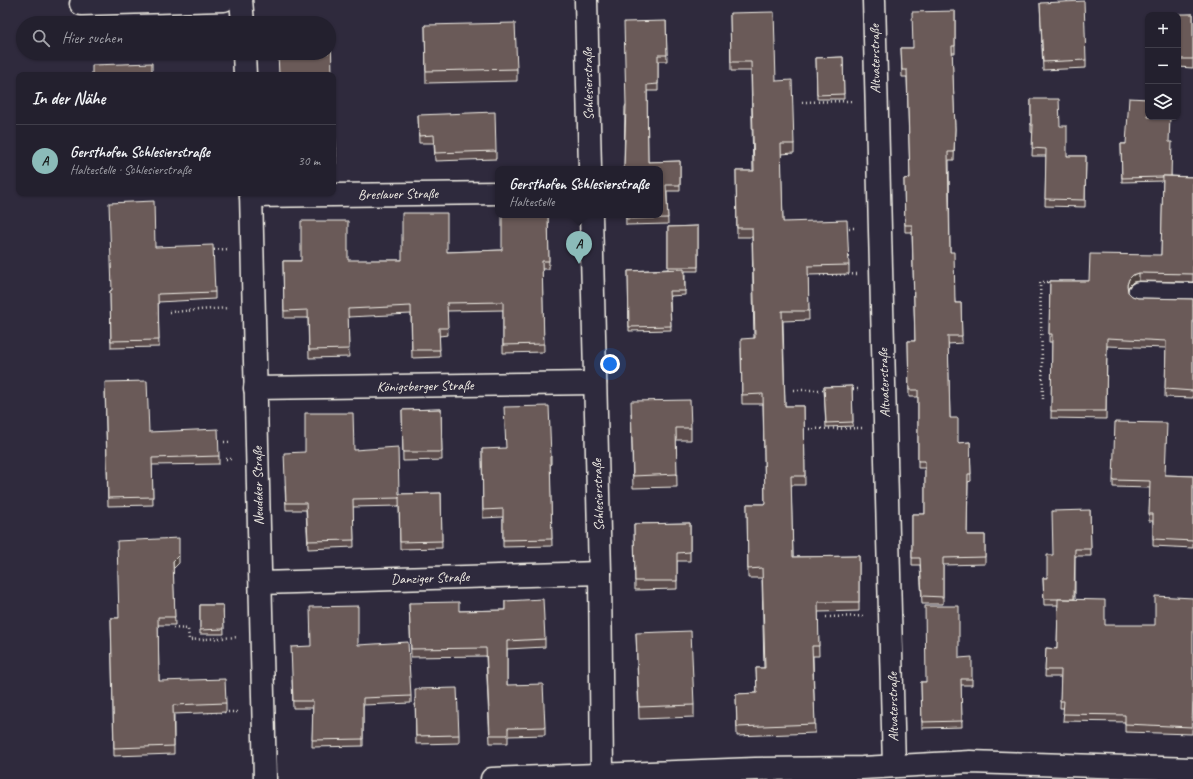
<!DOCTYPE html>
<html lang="de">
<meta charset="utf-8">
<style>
:root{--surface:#23202e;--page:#2f2d3a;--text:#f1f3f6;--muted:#a3a3aa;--line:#403e4a;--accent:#8bbbb9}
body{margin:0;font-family:Caveat,sans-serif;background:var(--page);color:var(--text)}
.controls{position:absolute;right:12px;top:12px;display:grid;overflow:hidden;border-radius:8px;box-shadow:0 1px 3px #0004}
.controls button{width:36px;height:36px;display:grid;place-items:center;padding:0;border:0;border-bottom:1px solid var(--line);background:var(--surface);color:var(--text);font:20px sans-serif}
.you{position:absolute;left:610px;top:364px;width:14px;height:14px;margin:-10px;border:3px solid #fff;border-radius:50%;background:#1a73e8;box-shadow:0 0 0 6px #1a73e833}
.badge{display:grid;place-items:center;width:26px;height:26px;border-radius:50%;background:var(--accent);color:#111;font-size:13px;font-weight:700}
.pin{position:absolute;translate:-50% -33px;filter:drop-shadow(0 1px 2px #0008)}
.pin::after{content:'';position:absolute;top:21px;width:14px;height:12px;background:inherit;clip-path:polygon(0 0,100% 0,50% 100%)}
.popup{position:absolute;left:495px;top:166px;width:168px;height:52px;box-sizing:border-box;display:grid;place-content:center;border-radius:8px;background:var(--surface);filter:drop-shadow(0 1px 3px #0005);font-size:13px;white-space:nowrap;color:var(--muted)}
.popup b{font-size:15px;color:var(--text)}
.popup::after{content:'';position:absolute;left:50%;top:100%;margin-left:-8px;border:8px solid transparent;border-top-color:var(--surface)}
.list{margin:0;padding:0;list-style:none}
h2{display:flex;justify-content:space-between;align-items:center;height:52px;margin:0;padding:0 16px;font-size:17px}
h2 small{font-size:13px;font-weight:400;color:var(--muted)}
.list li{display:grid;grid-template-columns:26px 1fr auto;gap:12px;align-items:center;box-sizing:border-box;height:72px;padding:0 16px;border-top:1px solid var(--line)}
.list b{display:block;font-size:15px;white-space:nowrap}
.list p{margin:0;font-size:13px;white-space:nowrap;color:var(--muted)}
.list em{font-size:13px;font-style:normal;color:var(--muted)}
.icon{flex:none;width:22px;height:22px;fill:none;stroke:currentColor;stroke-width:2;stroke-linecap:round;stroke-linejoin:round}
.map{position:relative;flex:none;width:1193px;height:779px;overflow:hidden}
.search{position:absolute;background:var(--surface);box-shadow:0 1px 3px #0004;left:16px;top:16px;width:320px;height:44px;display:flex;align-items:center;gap:10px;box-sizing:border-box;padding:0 14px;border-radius:22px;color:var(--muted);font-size:15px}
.panel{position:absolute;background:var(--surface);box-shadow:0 1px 3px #0004;left:16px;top:72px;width:320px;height:124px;border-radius:8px}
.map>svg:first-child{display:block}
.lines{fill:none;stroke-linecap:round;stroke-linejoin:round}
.minor-casing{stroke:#f4f1e8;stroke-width:25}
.path{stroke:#f4f1e8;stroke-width:2.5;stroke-dasharray:1 3;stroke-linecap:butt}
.minor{stroke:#2f2a3d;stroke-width:22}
.wall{fill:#5c4d4d;stroke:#f4f1e8}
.shaded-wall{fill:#4b3f3e;stroke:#f4f1e8}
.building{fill:#6b5a59;stroke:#f4f1e8}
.labels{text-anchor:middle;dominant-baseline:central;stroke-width:3;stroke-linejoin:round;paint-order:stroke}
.street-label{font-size:14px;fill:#f4f1e8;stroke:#2f2a3d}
</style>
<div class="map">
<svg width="1193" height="779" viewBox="0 0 1193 779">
<rect width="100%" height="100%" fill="#2f2a3d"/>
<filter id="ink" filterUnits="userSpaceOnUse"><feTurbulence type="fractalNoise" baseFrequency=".025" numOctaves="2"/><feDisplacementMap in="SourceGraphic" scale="8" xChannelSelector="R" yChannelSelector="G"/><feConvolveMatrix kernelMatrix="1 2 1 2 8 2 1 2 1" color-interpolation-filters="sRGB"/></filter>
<g filter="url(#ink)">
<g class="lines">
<g class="minor-casing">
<g id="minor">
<polyline points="241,0 243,23"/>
<polyline points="586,0 590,169"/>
<polyline points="874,0 894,766"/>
<polyline points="81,4 224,0"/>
<polyline points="244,53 245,75"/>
<polyline points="251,193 265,779"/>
<polyline points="251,196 498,193"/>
<polyline points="591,215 600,573 602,774"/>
<polyline points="1139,293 1193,294"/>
<polyline points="255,388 595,383"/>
<polyline points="261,583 600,573"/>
<polyline points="492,779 755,769 862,768 970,762 1193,769"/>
</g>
</g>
<g class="path">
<polyline points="802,102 852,101"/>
<polyline points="845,228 856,228"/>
<polyline points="210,250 229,249"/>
<polyline points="820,275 858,274"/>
<polyline points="169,312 229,308"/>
<polyline points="849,389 860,389"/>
<polyline points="794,390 826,390"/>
<polyline points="1043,399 1040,282 1053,282"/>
<polyline points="809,429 862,428"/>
<polyline points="224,442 232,442"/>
<polyline points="226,459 234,459"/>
<polyline points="826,617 866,616"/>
<polyline points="173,628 188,629 189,640 238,637"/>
<polyline points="200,712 239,712"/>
</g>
<use href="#minor" class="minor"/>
</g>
<g class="wall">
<polygon points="1040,3 1086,60 1086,68 1043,70"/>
<polygon points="955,11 955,53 952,53 955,129 954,160 949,160 950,252 955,303 961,303 962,343 948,344 950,418 958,443 970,442 971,481 968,482 967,535 985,535 985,564 943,565 943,604 922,604 920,565 912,565 912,514 925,514 925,468 918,468 918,397 909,397 908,341 915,341 912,232 905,232 904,179 910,178 907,77 902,77 901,48 913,48"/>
<polygon points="730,13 776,81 794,144 794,153 781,154 783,222 849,265 849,274 808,275 809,320 783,321 785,406 804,406 805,485 791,485 793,557 859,556 859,611 818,612 819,656 813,656 815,733 737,736 736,694 757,693 756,668 764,668 762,578 748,578 747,504 765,504 763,404 742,404 741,348 754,338 752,237 737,237 736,171 753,171 751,71 731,71"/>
<polygon points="1193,14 1193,68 1178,67 1178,15"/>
<polygon points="666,21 667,61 658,61 658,91 647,91 648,162 680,161 680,191 667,191 668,224 626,225 624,169 625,107"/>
<polygon points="425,25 517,69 517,81 426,83"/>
<polygon points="843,57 844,99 817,99 816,58"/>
<polygon points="1031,99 1060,126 1067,156 1086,156 1085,207 1045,206 1046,156 1032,156 1033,133 1031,132"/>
<polygon points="333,114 335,114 336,164 333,164"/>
<polygon points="418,115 496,151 496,159 435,161 434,143 419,143"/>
<polygon points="1169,142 1171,176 1193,177 1193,282 1139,281 1133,282 1129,286 1128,289 1128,292 1132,296 1138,298 1193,299 1193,398 1165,397 1166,348 1107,346 1106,419 1051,418 1052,342 1049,342 1050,281 1089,281 1161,255 1163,181 1122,182 1121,144"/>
<polygon points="548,215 549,269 542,269 544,352 503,353 503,310 447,311 448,335 439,336 440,357 412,358 411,314 348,317 349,357 309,358 308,318 284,318 283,261 402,260 447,252 502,250"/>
<polygon points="698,226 698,271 685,271 685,295 670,296 671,330 629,331 628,271 668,269 668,227"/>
<polygon points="155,247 215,292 215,299 158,302 159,347 111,348 110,291 112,290"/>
<polygon points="852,386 853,426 826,427 824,387"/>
<polygon points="105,390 149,432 219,456 219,464 152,465 153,505 108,506"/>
<polygon points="441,409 442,460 403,461 402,410"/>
<polygon points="631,413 691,428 691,440 676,440 677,487 633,488"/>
<polygon points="482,449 551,456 551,464 550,464 552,546 503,547 503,517 483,518"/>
<polygon points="354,450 399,494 441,493 442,548 400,549 399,505 399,506 353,507 354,547 308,549 306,510 286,510 285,486"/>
<polygon points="1166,475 1193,476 1193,548 1153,546 1153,521 1149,521 1150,488 1113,487 1113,480"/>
<polygon points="1090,510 1091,556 1075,556 1075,600 1105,625 1193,704 1192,734 1125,732 1125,722 1063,721 1064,708 1060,708 1061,677 1045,677 1046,648 1057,649 1058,605 1044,605 1043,578 1047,578 1053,555"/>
<polygon points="690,523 690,561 677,561 677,589 635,590 634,524"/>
<polygon points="179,563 173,569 175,625 158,625 159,681 226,703 226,712 174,714 174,754 114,756 111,618 119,618"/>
<polygon points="505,601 545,639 545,647 507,649 507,685 545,727 545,735 508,736 508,743 490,743 486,656 411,657 409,603 459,611 505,610"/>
<polygon points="200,605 223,605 224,634 200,634"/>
<polygon points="636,633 694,705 694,717 639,719"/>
<polygon points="358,645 411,696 411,703 363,705 363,746 312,747 313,708 293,708 292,680"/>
<polygon points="959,658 972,679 972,685 961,685 962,727 922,728 921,682 926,682"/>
<polygon points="415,698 459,735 459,743 416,744"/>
</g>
<g class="shaded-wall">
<polygon points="1139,273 1139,281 1133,282 1129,286 1127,292 1127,285 1129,279 1133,275"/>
<polygon points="179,555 179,563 173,569 173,561"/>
</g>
<g class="building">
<polygon points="1084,1 1086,60 1043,62 1040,3"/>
<polygon points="955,11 955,46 952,46 955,129 954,152 948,152 950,252 954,252 955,303 961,303 962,336 948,336 950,418 958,418 958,443 970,442 971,474 968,474 967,535 985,535 985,557 943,558 943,597 922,596 920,558 912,558 912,514 925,514 925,461 918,461 918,390 909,390 908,341 915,341 912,225 905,225 904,179 910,178 907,70 902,70 901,48 913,48 912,12"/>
<polygon points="774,12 776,81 792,80 794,144 781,144 783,222 847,220 849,265 808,266 809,311 782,311 785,406 804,406 805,476 791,476 793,557 859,556 859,602 818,602 819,646 812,646 815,724 737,727 736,694 757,693 756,668 765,668 762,568 748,569 747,504 765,504 763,394 742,395 741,339 755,338 752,228 737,228 736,171 754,171 751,62 731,62 730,13"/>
<polygon points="1170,14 1193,14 1193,59 1178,59 1178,15 1170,15"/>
<polygon points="666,21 667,55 658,55 658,84 647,85 648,162 680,161 680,185 666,185 668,218 626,219 626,215 660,215 660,169 624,169 626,105 624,22"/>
<polygon points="515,23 517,69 426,71 425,25"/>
<polygon points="329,30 331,30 332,75 279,75 278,53 329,53"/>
<polygon points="843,57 844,94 817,95 816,58"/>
<polygon points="152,63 152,75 92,75 92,65"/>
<polygon points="1129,98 1148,99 1148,117 1170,117 1169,142 1172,142 1171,176 1163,176 1163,177 1122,178 1121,144 1126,144"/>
<polygon points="1031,99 1059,99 1060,126 1067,126 1067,156 1086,156 1085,200 1045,199 1046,149 1032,148 1033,125 1031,125"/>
<polygon points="495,112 496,151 435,153 434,135 419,136 418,115"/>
<polygon points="333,114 335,114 336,157 333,157"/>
<polygon points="1163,176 1193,177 1193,274 1139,273 1133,275 1129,279 1127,285 1128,292 1132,296 1138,298 1193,299 1193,391 1165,389 1166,341 1107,338 1106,411 1051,411 1052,334 1049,334 1050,281 1089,281 1090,254 1161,255"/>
<polygon points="154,201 155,247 213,245 215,292 158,294 159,340 111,341 110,291 112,290 109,203"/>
<polygon points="402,213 447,213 447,252 502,250 502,215 548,215 549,261 542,261 544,344 503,345 503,302 447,303 448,328 439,328 440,350 412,350 411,306 348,309 349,349 309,350 308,310 284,311 283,261 301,261 301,221 348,221 348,260 402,260"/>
<polygon points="698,226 698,267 668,267 668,227"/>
<polygon points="684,269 685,291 669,291 671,326 629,327 628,271"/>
<polygon points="147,381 149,432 218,429 219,456 152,458 153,497 108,498 105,382"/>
<polygon points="852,386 853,422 826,423 824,387"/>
<polygon points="690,400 691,428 676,428 677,474 633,476 631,401"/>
<polygon points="549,406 551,456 550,457 552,539 503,540 503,509 483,510 482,449 506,448 504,407"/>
<polygon points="441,409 442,452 403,452 402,410"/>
<polygon points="305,413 353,413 354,450 398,447 399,494 441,493 442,541 400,542 399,497 399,498 353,499 354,540 308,541 306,503 286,503 284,453 305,452"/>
<polygon points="1115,422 1167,423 1165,475 1193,476 1193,541 1153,539 1153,514 1149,514 1150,481 1113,480"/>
<polygon points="1090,510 1091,549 1075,549 1074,599 1044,599 1043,578 1047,578 1047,555 1053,555 1052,511"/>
<polygon points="690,523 690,552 677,553 677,581 635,581 634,524"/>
<polygon points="179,538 179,555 173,561 175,617 158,617 159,681 225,679 226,703 173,705 174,746 114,748 111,618 119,618 117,541"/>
<polygon points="1155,596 1193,598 1193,697 1192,727 1125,724 1125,715 1063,714 1064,701 1060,701 1061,670 1045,670 1046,648 1057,649 1058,599 1105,600 1105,625 1155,625"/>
<polygon points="543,599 545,639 507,641 507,685 543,684 545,727 508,728 508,735 490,735 486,648 411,649 409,603 459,602 459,611 505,610 505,601"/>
<polygon points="200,605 223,605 224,629 200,630"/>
<polygon points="358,606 358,645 408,642 411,696 363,698 363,739 312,740 313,701 293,701 291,647 311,646 310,607"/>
<polygon points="925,606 959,606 959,658 972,657 972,679 961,679 962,721 922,722 921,682 926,682"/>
<polygon points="691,631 694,705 639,707 636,633"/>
<polygon points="457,688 459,735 416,736 415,689"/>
</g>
</g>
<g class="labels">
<g class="street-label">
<text transform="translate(875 59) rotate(-91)">Altvaterstraße</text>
<text transform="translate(588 84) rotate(-91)">Schlesierstraße</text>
<text transform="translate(398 194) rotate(-1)">Breslauer Straße</text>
<text transform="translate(884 383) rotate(-92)">Altvaterstraße</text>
<text transform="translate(425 386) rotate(-1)">Königsberger Straße</text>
<text transform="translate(258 486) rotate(-91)">Neudeker Straße</text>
<text transform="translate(598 495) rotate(-92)">Schlesierstraße</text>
<text transform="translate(430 578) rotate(-2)">Danziger Straße</text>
<text transform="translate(893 707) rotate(-91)">Altvaterstraße</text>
</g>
</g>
</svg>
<div class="controls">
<button>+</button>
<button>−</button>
<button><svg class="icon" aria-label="layers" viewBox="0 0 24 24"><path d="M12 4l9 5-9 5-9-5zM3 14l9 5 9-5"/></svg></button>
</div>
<div class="you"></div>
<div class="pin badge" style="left:579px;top:264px">A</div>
<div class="popup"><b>Gersthofen Schlesierstraße</b>Haltestelle</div>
<div class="search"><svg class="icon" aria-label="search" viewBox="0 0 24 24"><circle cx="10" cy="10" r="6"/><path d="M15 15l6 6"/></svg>Hier suchen</div>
<section class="panel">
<h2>In der Nähe<small></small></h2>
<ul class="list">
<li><span class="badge">A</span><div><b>Gersthofen Schlesierstraße</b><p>Haltestelle · Schlesierstraße</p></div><em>30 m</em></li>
</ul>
</section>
</div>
